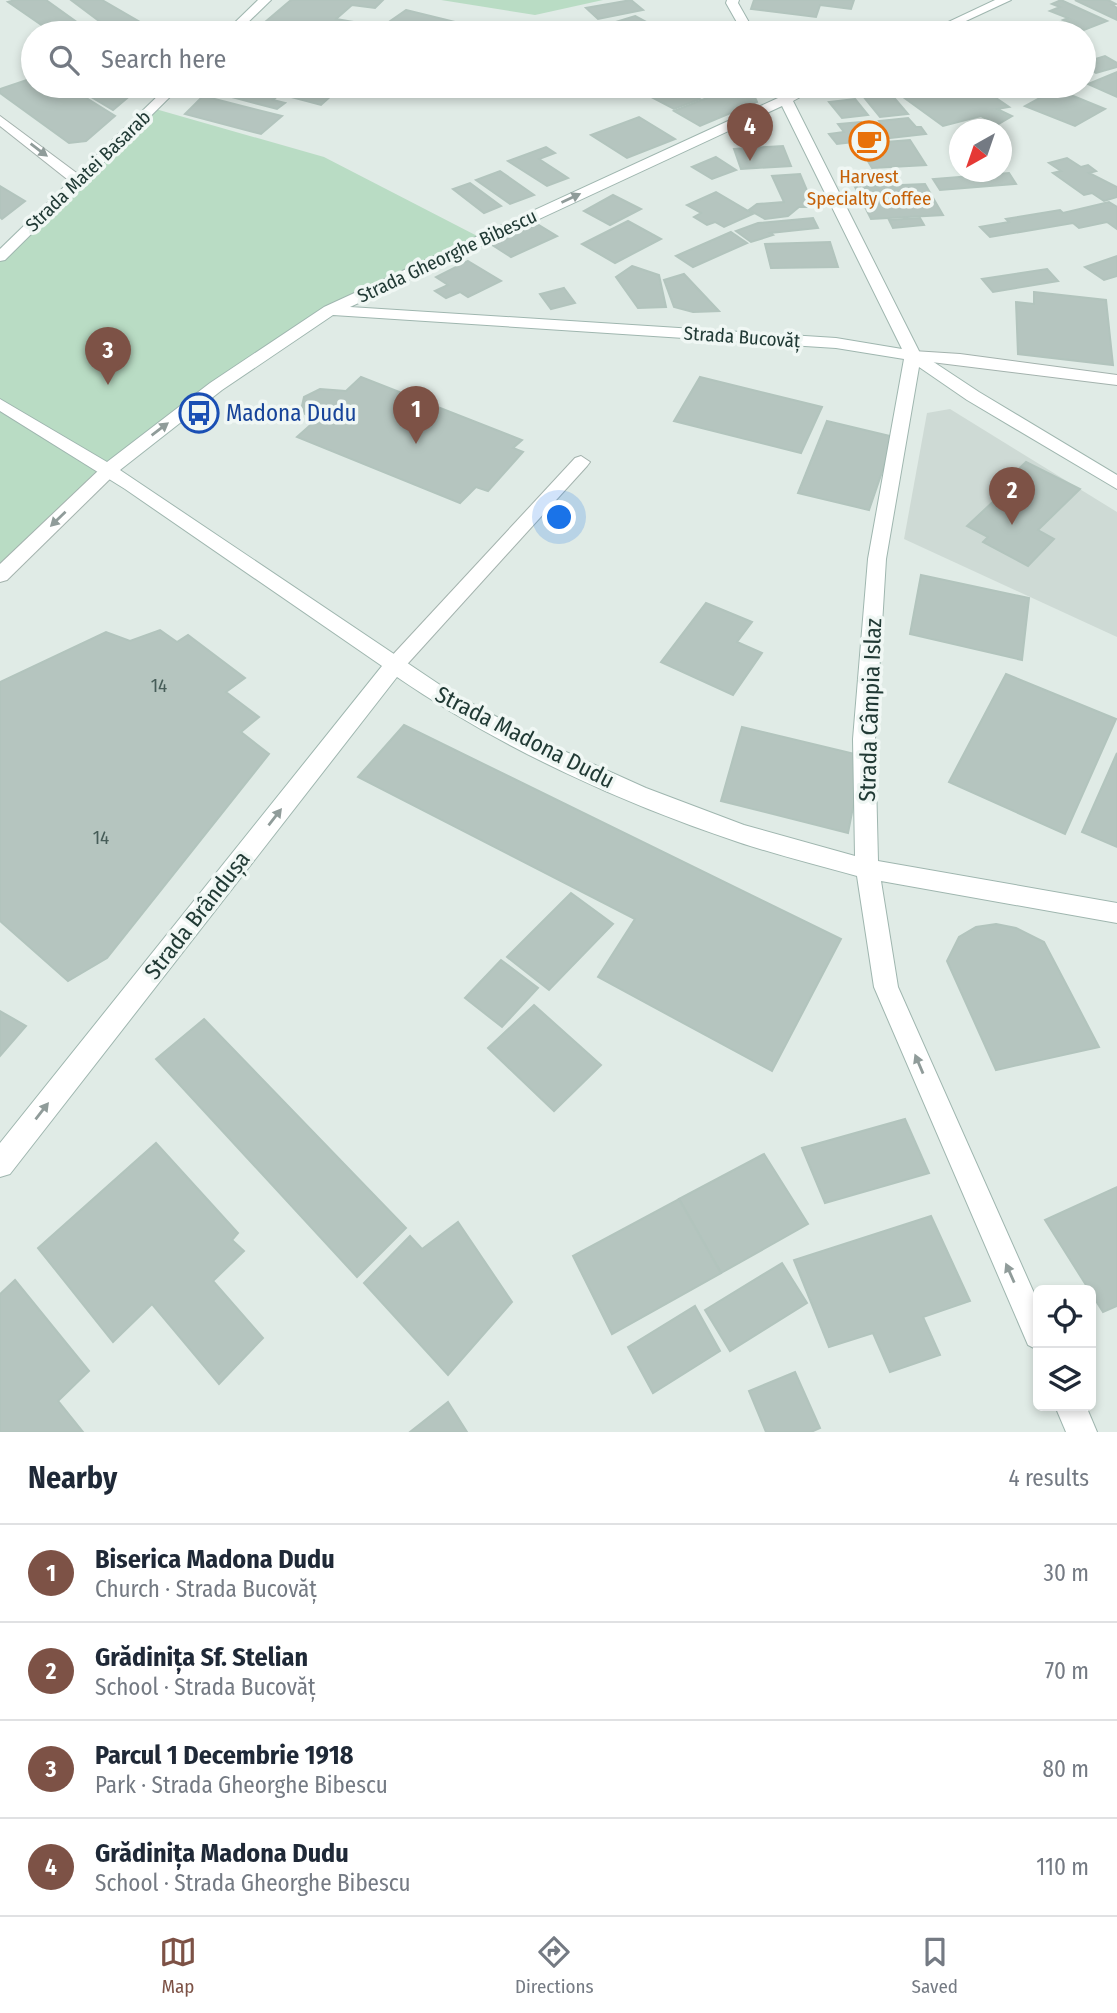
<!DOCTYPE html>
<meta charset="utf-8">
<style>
:root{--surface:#fff;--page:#f2f2f3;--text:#1f2937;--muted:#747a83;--line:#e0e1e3;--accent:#7d5246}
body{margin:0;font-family:"Fira Sans Condensed",sans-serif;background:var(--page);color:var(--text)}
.controls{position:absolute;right:21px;bottom:21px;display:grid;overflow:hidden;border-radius:10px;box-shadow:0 4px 10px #0003}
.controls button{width:63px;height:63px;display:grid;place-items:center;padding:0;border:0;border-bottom:2px solid var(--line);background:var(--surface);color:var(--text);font:35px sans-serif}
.compass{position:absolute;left:949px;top:119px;width:63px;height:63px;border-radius:50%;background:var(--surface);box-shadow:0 4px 10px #0003;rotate:220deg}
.you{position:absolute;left:560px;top:518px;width:24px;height:24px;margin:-18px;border:5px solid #fff;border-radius:50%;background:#1a73e8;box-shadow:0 0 0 10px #1a73e833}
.badge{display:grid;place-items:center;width:46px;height:46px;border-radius:50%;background:var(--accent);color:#fff;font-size:23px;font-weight:700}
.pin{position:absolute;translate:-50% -58px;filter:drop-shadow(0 2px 4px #0008)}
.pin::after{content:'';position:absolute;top:37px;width:24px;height:21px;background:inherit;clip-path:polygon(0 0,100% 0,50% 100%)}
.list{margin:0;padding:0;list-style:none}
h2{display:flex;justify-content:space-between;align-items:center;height:91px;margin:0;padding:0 28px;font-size:30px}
h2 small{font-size:23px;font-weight:400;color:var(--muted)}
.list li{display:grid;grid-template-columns:46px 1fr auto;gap:21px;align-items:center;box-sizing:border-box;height:98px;padding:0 28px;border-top:2px solid var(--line)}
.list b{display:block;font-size:26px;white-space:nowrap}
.list p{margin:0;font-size:23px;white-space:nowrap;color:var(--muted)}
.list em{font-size:23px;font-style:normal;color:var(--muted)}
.icon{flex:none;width:38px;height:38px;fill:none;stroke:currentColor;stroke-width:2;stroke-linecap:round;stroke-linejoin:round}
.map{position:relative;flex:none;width:1117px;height:1432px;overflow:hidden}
.search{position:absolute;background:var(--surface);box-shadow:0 4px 10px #0003;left:21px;right:21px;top:21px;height:77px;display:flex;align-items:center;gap:18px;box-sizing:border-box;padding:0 24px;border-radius:38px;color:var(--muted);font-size:26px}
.sheet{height:483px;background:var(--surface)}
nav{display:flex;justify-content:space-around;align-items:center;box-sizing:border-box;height:98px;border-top:2px solid var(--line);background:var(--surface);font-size:19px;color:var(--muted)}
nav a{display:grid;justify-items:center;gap:4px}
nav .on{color:var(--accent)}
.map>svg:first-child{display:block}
.built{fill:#cedad5}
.green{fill:#b9dcc4}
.building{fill:#b5c5bf;stroke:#b2c4bd;stroke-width:2}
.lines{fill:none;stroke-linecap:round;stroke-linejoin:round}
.lane-casing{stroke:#a3b2ad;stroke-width:2}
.street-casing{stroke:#a3b2ad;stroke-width:2}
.secondary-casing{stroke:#9fb6af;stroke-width:2}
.lane{fill:#fff;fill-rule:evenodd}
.street{fill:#fff;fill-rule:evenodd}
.secondary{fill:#fff;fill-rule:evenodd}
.oneway{fill:#909c9a}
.labels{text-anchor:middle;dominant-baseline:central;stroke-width:7;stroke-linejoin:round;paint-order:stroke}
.far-street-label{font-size:19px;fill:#213a35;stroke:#f0f7f4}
.far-food-label{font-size:19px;fill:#c56008;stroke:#f0f7f4}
.number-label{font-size:19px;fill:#465d58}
.transit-label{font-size:23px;fill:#164399;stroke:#f0f7f4;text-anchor:start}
.street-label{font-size:23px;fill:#213a35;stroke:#f0f7f4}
</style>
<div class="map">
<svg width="1117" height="1432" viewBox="0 0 1117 1432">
<rect width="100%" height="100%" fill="#e0ebe6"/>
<polygon class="built" points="950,409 1117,512 1117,637 904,539 927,413"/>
<g class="green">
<polygon points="441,0 603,0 535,15"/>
<polygon points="152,108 324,157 483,239 328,309 154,430 0,577 0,257"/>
</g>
<g class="building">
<polygon points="15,0 46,0 92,33 53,33 8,2"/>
<polygon points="71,0 102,0 159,33 115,33"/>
<polygon points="291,0 383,0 375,8 352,5 336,19 371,25 363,33 334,33 265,22"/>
<polygon points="631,0 643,10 598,19 586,8"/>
<polygon points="754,0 854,0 851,9 820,5 816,17 751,9"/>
<polygon points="1061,0 1107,21 1084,30 1063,20 1068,18 1050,11 1060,7 1052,4"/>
<polygon points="1075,0 1108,0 1116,4 1112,5 1117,8 1117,20"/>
<polygon points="406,10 463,24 450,33 373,33"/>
<polygon points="635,16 650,24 619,33 582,33 579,28 606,25"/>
<polygon points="479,24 514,31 511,33 468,33"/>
<polygon points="680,24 688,29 672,33 663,29"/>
<polygon points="1049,26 1062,33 1027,33"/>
<polygon points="1105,56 1117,63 1117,67 1096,73 1085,67 1097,63 1092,60"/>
<polygon points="1117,72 1117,97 1088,84"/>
<polygon points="33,78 33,86 67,86 115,116 86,141 69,143 0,93 0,89"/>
<polygon points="73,86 118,86 132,94 113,110"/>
<polygon points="206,86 300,86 333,94 321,105 280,94 273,100 285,103 277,109 202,89"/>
<polygon points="300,86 358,86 347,97"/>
<polygon points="403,86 439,86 429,94"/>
<polygon points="750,86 757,102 700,126 674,111 707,98 691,89"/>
<polygon points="888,86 962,86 971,92 983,89 1009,107 997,109 1012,116 997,125 985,120 987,119 981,116 943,126"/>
<polygon points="679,88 700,99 674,109 653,98"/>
<polygon points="1056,89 1105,109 1075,126 1025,106"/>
<polygon points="890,93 908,114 880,117 863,96"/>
<polygon points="203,96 282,116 261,134 185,114"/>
<polygon points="855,99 868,115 842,118 829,102"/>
<polygon points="639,117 675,139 627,158 591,135"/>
<polygon points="908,118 916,127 921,127 926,134 837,144 829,134 844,132 838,124 861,122 864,127 882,125 879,121"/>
<polygon points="910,140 926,165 872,168 858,144"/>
<polygon points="783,146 791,166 741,169 734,149"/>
<polygon points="546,147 555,153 539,159 568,178 547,186 508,161"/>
<polygon points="716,157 736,170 712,179 692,167"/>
<polygon points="1067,158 1081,167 1088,165 1096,171 1089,173 1117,187 1117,197 1104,201 1092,193 1084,195 1053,173 1061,171 1049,163"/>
<polygon points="500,171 534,195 510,204 476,180"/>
<polygon points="1009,173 1016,184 940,190 933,179"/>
<polygon points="800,174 814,207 799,207 788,216 765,219 749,210 757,204 784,202 772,176"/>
<polygon points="470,183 501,206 484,213 453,189"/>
<polygon points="925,184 943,215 871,219 855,187"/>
<polygon points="0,186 25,201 2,219 0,217"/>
<polygon points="716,192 753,214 724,227 715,222 707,225 694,217 701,213 687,205"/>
<polygon points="613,195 641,209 610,225 584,211"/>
<polygon points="1109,202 1117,207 1117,229 1107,222 1079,228 1073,223 990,237 980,227 1009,222 1006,219 1060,210 1063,213"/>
<polygon points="813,218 818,228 770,233 773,235 751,242 736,231 758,223"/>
<polygon points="920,218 924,225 893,228 889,220"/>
<polygon points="628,221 661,239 615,263 582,244"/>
<polygon points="534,222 557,236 511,257 489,243"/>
<polygon points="731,232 747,243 693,267 676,256"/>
<polygon points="830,242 838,267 771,268 765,244"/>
<polygon points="1117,256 1117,276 1104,280 1085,267"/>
<polygon points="468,261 501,281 468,297 460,292 446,298 435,291 448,285 436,277"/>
<polygon points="632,266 659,275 666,307 638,308 616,277"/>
<polygon points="1047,269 1058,281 993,292 982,279"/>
<polygon points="684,274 719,311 693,312 674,307 664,280"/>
<polygon points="564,288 575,303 551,309 540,294"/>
<polygon points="1034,292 1106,300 1113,365 1018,354 1016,302 1034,304"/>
<polygon points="361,377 522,440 513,448 523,452 488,491 476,487 460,503 297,437 316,420 305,414 302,406 304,397 320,389 346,391"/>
<polygon points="700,377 822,407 801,453 674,421"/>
<polygon points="827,421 894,437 869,510 798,493"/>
<polygon points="1026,462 1080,489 1038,530 1054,539 1028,566 983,542 988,537 967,526 997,498 991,495"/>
<polygon points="921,575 1029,598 1022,660 910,634"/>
<polygon points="706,603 752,622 737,642 762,653 733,695 661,662"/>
<polygon points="160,630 177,642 188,635 245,678 226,692 259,717 241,732 269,754 107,958 68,981 0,921 0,682 106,632 130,641"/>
<polygon points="1006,674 1116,719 1065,834 949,782"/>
<polygon points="404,725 841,939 772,1071 598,977 635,919 358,777"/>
<polygon points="742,727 863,756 848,833 721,801"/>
<polygon points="1117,753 1117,847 1082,832"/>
<polygon points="571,893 613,924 549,990 507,957"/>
<polygon points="996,924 1016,928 1044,942 1099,1047 996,1070 947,961 959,937 976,927"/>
<polygon points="501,960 538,988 502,1027 465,998"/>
<polygon points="534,1005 601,1065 554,1111 488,1048"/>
<polygon points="0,1011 26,1026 0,1056"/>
<polygon points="204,1019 406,1228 357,1277 156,1059"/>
<polygon points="905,1119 929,1173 825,1203 802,1148"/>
<polygon points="156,1143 238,1233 232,1240 244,1251 213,1281 263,1338 219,1384 152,1304 113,1342 38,1248"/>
<polygon points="764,1154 808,1224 721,1273 679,1199"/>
<polygon points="1117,1187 1117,1306 1103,1312 1045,1220"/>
<polygon points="679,1199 721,1273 612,1334 573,1256"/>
<polygon points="931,1216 970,1301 923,1317 940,1355 890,1372 873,1333 829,1347 794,1260"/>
<polygon points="458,1222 512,1302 448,1375 364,1283 410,1236 422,1249"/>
<polygon points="782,1263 807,1303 730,1351 705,1310"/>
<polygon points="15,1280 89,1371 58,1401 83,1432 0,1432 0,1294"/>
<polygon points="695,1306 720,1351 653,1393 628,1347"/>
<polygon points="795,1372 820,1428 811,1432 766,1432 749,1391"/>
<polygon points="448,1402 467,1432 410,1432"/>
</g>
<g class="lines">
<g class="lane-casing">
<polygon id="lane" points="581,456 590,462 587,466 401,671 394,674 387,671 384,666 387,661 575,458"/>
</g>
<g class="street-casing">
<g id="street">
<polygon points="0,116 82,177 82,183 72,183 0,126"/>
<polygon points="913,351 960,354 1117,375 1117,385 907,359 905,356"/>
<polygon points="107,466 113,468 116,472 113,476 7,580 0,582 0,564 101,468"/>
</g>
</g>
<g class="secondary-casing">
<g id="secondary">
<polygon points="258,0 271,0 237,33 224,33"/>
<polygon points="727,0 739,0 738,3 755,33 743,33 726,3"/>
<polygon points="995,0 1011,0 940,33 925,33"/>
<polygon points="168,86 181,86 5,260 0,261 0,249"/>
<path d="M773,86H785L789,93L804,86H820L793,101L920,353L979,392L1117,475V489L967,400L919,367L886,559L875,739L878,861L1117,903V923L881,881L898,987L1038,1302V1350L1028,1345L874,987L857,876C817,865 777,855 738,842C623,804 497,746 397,677L10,1174L0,1177V1143L382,666L125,489L0,411V399L107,462L210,383L324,307L778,98ZM782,106L902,349L836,338L350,307ZM333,315L836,348L904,359L868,559L853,739L855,856L744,825L646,788L544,742L452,693L120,470L222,390Z"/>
<polygon points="1055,1406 1086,1406 1097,1432 1066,1432"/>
</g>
</g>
<use href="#lane" class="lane"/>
<use href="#street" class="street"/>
<use href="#secondary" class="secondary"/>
</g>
<defs><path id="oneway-solid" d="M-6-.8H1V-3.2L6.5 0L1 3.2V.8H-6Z" transform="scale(1.75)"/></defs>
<g class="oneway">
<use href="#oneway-solid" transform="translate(39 150) rotate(37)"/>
<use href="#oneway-solid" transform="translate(571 198) rotate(-25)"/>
<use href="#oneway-solid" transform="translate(160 429) rotate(-37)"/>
<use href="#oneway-solid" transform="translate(58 519) rotate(136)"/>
<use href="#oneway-solid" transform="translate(275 817) rotate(-52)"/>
<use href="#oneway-solid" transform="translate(919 1064) rotate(-113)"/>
<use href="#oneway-solid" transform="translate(42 1111) rotate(-52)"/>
<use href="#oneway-solid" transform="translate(1010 1273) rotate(-114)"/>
</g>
<defs>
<g id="cafe-ring" transform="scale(2.0125)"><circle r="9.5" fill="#f0f7f4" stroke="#e8710a" stroke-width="1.5"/><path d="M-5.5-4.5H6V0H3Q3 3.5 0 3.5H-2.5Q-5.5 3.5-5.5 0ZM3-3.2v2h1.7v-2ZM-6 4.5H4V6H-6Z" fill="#e8710a"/></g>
<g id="bus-ring" transform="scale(2.0125)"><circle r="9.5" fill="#f0f7f4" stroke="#1a4fb4" stroke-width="1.5"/><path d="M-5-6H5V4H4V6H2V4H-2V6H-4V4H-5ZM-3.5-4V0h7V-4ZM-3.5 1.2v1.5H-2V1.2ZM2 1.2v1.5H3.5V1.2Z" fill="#1a4fb4"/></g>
</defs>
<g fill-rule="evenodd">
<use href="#cafe-ring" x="869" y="141"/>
<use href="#bus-ring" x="199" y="413"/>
</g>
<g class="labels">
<g class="far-street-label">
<text transform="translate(88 171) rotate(-44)">Strada Matei Basarab</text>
<text transform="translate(447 256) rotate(-25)">Strada Gheorghe Bibescu</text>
<text transform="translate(742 337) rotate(4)">Strada Bucovăț</text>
</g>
<g class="far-food-label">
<text x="869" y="176">Harvest<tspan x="869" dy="22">Specialty Coffee</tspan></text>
</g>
<g class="number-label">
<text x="159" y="685">14</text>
<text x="101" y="837">14</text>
</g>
<g class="transit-label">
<text x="226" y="413">Madona Dudu</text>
</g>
<g class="street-label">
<text transform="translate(870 710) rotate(-88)">Strada Câmpia Islaz</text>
<text transform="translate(525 737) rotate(27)">Strada Madona Dudu</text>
<text transform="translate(197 915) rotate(-52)">Strada Brândușa</text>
</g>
</g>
</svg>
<div class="controls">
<button><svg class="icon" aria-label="locate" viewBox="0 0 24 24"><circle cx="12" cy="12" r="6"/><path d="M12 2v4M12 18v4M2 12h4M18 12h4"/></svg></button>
<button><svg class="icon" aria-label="layers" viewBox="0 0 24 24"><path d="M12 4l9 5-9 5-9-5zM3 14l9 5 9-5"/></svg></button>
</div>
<svg class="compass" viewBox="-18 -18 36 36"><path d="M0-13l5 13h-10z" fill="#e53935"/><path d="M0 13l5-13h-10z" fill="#747a83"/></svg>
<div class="you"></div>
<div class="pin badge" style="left:416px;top:444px">1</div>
<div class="pin badge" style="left:1012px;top:525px">2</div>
<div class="pin badge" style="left:108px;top:385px">3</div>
<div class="pin badge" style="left:750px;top:161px">4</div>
<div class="search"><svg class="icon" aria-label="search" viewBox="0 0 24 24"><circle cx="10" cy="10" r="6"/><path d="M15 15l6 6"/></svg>Search here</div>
</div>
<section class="sheet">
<h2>Nearby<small>4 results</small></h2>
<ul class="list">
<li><span class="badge">1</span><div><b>Biserica Madona Dudu</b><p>Church · Strada Bucovăț</p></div><em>30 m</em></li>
<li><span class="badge">2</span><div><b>Grădinița Sf. Stelian</b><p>School · Strada Bucovăț</p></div><em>70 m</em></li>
<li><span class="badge">3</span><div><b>Parcul 1 Decembrie 1918</b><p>Park · Strada Gheorghe Bibescu</p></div><em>80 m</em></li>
<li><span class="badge">4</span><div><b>Grădinița Madona Dudu</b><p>School · Strada Gheorghe Bibescu</p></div><em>110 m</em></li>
</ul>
</section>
<nav>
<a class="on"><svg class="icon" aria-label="map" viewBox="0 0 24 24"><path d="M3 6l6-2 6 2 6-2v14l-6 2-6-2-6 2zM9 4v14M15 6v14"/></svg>Map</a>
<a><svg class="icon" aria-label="directions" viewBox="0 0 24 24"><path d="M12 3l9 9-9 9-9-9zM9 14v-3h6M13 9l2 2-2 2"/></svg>Directions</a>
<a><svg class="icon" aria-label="saved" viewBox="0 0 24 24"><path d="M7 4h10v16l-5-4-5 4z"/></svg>Saved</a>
</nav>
